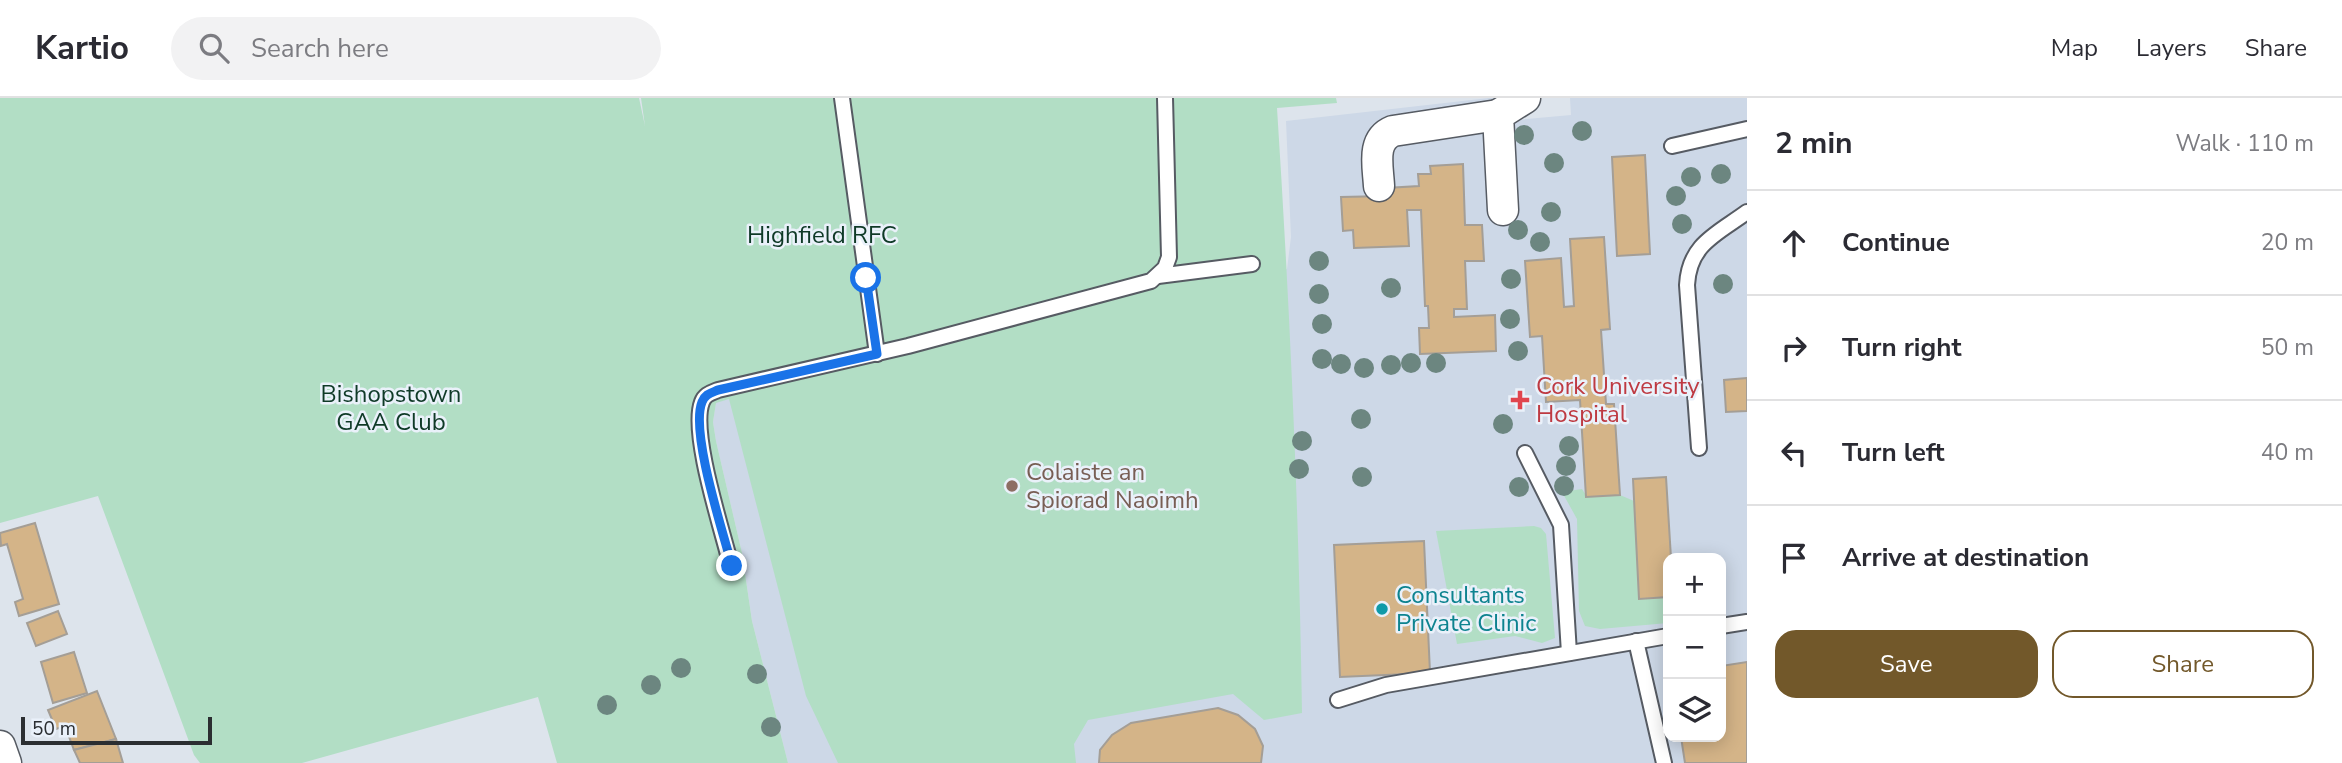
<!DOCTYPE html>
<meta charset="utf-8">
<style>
:root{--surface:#fff;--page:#f2f2f3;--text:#2b2b33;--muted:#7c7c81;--line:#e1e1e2;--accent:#72582a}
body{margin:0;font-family:"Nunito Sans",sans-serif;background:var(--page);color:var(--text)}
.controls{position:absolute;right:21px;bottom:21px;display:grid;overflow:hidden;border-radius:14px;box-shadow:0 4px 18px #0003}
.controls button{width:63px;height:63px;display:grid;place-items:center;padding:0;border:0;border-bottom:2px solid var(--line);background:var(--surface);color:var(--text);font:35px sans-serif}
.scale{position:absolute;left:21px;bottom:18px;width:191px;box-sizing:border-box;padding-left:7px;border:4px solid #2b2e31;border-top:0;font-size:19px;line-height:24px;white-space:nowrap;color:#2b2e31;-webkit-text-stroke:5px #eaf1fa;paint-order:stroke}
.stop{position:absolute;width:21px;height:21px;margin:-16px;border:5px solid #1a73e8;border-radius:50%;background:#fff}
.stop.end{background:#1a73e8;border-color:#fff;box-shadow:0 2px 7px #0008}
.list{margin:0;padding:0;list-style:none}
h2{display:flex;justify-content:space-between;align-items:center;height:91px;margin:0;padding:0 28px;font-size:30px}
h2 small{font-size:23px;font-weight:400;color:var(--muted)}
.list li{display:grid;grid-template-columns:46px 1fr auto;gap:21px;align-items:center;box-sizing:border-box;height:105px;padding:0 28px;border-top:2px solid var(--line)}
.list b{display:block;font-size:26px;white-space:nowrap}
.list em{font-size:23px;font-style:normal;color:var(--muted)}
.actions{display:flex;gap:14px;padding:21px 28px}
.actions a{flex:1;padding:16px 0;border:2px solid var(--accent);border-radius:21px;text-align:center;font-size:24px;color:var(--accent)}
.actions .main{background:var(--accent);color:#fff}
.icon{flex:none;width:38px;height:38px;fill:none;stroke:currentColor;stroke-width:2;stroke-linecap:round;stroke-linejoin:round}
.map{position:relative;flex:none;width:1747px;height:665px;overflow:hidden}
header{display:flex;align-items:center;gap:42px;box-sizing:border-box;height:98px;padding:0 35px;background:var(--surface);border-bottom:2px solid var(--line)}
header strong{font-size:33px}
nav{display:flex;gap:38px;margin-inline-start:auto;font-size:24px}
.search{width:490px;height:63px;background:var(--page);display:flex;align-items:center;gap:18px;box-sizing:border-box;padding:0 24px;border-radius:38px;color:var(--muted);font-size:26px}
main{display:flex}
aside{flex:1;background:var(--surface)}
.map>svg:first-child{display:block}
.built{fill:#cdd8e7;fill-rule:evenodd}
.green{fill:#b2dec5}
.building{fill:#d4b488;stroke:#a49e96;stroke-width:2}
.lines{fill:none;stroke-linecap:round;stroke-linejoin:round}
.service-casing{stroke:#565b63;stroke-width:18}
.minor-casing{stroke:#565b63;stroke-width:33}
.service{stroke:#fff;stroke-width:14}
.minor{stroke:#fff;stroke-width:30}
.tree{fill:#6c8680}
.route{stroke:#1a73e8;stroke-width:9}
.health-dot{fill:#e0444e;stroke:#eaf1fa;stroke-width:2.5}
.education-dot{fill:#8d6e63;stroke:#eaf1fa;stroke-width:2.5}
.culture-dot{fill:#0f9aa8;stroke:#eaf1fa;stroke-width:2.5}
.labels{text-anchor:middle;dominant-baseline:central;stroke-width:5;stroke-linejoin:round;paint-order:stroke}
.park-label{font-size:24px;fill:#0f3a27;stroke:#eaf1fa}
.health-label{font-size:24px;fill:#be3a42;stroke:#eaf1fa;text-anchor:start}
.education-label{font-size:24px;fill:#785e54;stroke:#eaf1fa;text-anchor:start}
.culture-label{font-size:24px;fill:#0d838f;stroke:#eaf1fa;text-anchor:start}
</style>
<header>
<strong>Kartio</strong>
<div class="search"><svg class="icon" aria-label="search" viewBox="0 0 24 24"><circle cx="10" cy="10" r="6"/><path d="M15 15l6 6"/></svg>Search here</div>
<nav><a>Map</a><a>Layers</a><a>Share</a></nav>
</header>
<main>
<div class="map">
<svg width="1747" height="665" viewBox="0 0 1747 665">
<rect width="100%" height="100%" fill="#dde4ec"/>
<path class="built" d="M1489,0H1493L1517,22L1571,17L1570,0H1747V665H788L752,523L742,455L716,343L713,324L716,304L1134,201L1287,171L1291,139L1286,23ZM1668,460H1721V639H1668Z"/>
<g class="green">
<path d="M0,0H639L645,28L641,0H1336L1337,5L1277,10C1290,212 1299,413 1302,615L1264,622L1233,596L1088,622L1074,646L1076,665H838L806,598L729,301L716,305L713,324L716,343L742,455L752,523L788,665H557L538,599L302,665H200L194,657L98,398L0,425Z"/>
<polygon points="1582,391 1587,399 1620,397 1634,403 1640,501 1668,499 1668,525 1600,531 1585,528 1579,513 1577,421 1562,394"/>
<polygon points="1534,428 1541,430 1546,436 1555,540 1542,545 1515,538 1457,546 1436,433"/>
</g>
<g class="building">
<polygon points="1645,57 1650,156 1617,158 1612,59"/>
<polygon points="1463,66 1465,127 1482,127 1484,163 1465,163 1467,211 1454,211 1454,219 1495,217 1496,253 1420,256 1419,230 1429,230 1428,208 1425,208 1421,112 1407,112 1409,148 1354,150 1353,132 1343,133 1341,99 1387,98 1386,90 1419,88 1418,76 1431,76 1430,68"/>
<polygon points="1604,139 1610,231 1601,232 1606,306 1614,306 1620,397 1586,399 1580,302 1546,304 1542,238 1530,239 1525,163 1561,160 1564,209 1574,208 1570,141"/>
<polygon points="1747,280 1747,313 1726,314 1724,282"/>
<polygon points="1666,379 1671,460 1668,460 1668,499 1639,501 1633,381"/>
<polygon points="35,425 59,506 19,518 15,504 23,501 7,446 1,448 0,435"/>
<polygon points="1424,443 1430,575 1340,579 1334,447"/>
<polygon points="58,513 67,536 36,548 27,525"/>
<polygon points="74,554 87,595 53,605 41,564"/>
<polygon points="1747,564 1747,665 1685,665 1681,639 1721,639 1721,568"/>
<polygon points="97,593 116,641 74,652 65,628 56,631 48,612"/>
<polygon points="1218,610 1238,617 1255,631 1263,648 1261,665 1099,665 1100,652 1112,637 1131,625"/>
<polygon points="116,641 123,665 80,665 74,652"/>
</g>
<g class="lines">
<g class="service-casing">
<g id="service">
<polyline points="842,0 877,256"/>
<polyline points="1672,48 1747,31"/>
<polyline points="1158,178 1252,166"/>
<path d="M1699,350L1687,187C1689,146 1717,136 1747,114"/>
<polyline points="1525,355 1561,427 1569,555"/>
<path d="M731,468C723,434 690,335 702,304C705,296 711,295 718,292L908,248L1151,183L1165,170L1169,159L1165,0"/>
<polyline points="1721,528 1747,524"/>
<polyline points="1636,543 1664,665"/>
<polyline points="1338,602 1386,587 1668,538"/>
</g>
</g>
<g class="minor-casing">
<g id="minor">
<path d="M1379,88C1378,68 1371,42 1393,33L1498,17"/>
<polyline points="1503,112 1498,17 1525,0"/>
<polyline points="0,648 6,665"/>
</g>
</g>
<use href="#service" class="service"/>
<use href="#minor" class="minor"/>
</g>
<g class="tree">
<circle cx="1582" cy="33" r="10"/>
<circle cx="1524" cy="37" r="10"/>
<circle cx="1554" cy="65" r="10"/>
<circle cx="1721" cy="76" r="10"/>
<circle cx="1691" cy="79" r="10"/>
<circle cx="1676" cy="98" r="10"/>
<circle cx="1551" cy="114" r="10"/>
<circle cx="1682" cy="126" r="10"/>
<circle cx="1518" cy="132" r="10"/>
<circle cx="1540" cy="144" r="10"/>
<circle cx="1319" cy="163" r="10"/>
<circle cx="1511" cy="181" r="10"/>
<circle cx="1723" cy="186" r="10"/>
<circle cx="1391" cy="190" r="10"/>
<circle cx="1319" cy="196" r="10"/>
<circle cx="1510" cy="221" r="10"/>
<circle cx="1322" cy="226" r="10"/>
<circle cx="1518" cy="253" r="10"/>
<circle cx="1322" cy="261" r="10"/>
<circle cx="1411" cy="265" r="10"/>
<circle cx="1436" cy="265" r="10"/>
<circle cx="1341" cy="266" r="10"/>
<circle cx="1391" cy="267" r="10"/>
<circle cx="1364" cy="270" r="10"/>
<circle cx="1361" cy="321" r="10"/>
<circle cx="1503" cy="326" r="10"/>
<circle cx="1302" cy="343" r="10"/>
<circle cx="1569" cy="348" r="10"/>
<circle cx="1566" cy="368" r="10"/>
<circle cx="1299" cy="371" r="10"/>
<circle cx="1362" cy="379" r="10"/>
<circle cx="1564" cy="388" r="10"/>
<circle cx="1519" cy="389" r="10"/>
<circle cx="681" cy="570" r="10"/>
<circle cx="757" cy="576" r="10"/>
<circle cx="651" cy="587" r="10"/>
<circle cx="607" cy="607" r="10"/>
<circle cx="771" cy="629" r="10"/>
</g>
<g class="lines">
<path class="route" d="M732,468C723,434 690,334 702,304C705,296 711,295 718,292L877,256L866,180"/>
</g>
<path class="health-dot" d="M1516.5 291.5h7v7h7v7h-7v7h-7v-7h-7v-7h7z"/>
<circle class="education-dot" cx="1012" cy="388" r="7"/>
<circle class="culture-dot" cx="1382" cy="511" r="7"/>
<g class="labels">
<g class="park-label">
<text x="822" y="137">Highfield RFC</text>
<text x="391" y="296">Bishopstown<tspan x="391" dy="28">GAA Club</tspan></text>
</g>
<g class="health-label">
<text x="1536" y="288">Cork University<tspan x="1536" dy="28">Hospital</tspan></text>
</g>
<g class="education-label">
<text x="1026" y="374">Colaiste an<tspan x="1026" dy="28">Spiorad Naoimh</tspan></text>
</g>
<g class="culture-label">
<text x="1396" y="497">Consultants<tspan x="1396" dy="28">Private Clinic</tspan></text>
</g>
</g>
</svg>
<div class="controls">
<button>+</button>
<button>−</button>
<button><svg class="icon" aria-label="layers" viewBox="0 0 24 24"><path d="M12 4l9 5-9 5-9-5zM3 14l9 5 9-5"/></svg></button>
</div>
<div class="scale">50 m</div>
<div class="stop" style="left:866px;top:180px"></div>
<div class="stop end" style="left:732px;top:468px"></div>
</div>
<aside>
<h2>2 min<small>Walk · 110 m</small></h2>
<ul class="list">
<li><svg class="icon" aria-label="ahead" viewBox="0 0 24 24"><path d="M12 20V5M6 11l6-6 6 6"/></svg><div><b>Continue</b></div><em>20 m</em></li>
<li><svg class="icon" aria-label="right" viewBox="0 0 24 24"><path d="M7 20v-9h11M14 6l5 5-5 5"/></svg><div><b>Turn right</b></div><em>50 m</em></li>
<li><svg class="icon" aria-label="left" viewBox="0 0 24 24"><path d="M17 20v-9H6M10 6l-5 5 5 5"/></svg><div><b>Turn left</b></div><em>40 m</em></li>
<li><svg class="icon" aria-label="arrive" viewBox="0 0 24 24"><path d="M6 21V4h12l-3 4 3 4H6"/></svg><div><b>Arrive at destination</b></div></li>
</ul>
<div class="actions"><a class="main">Save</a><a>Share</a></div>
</aside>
</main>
